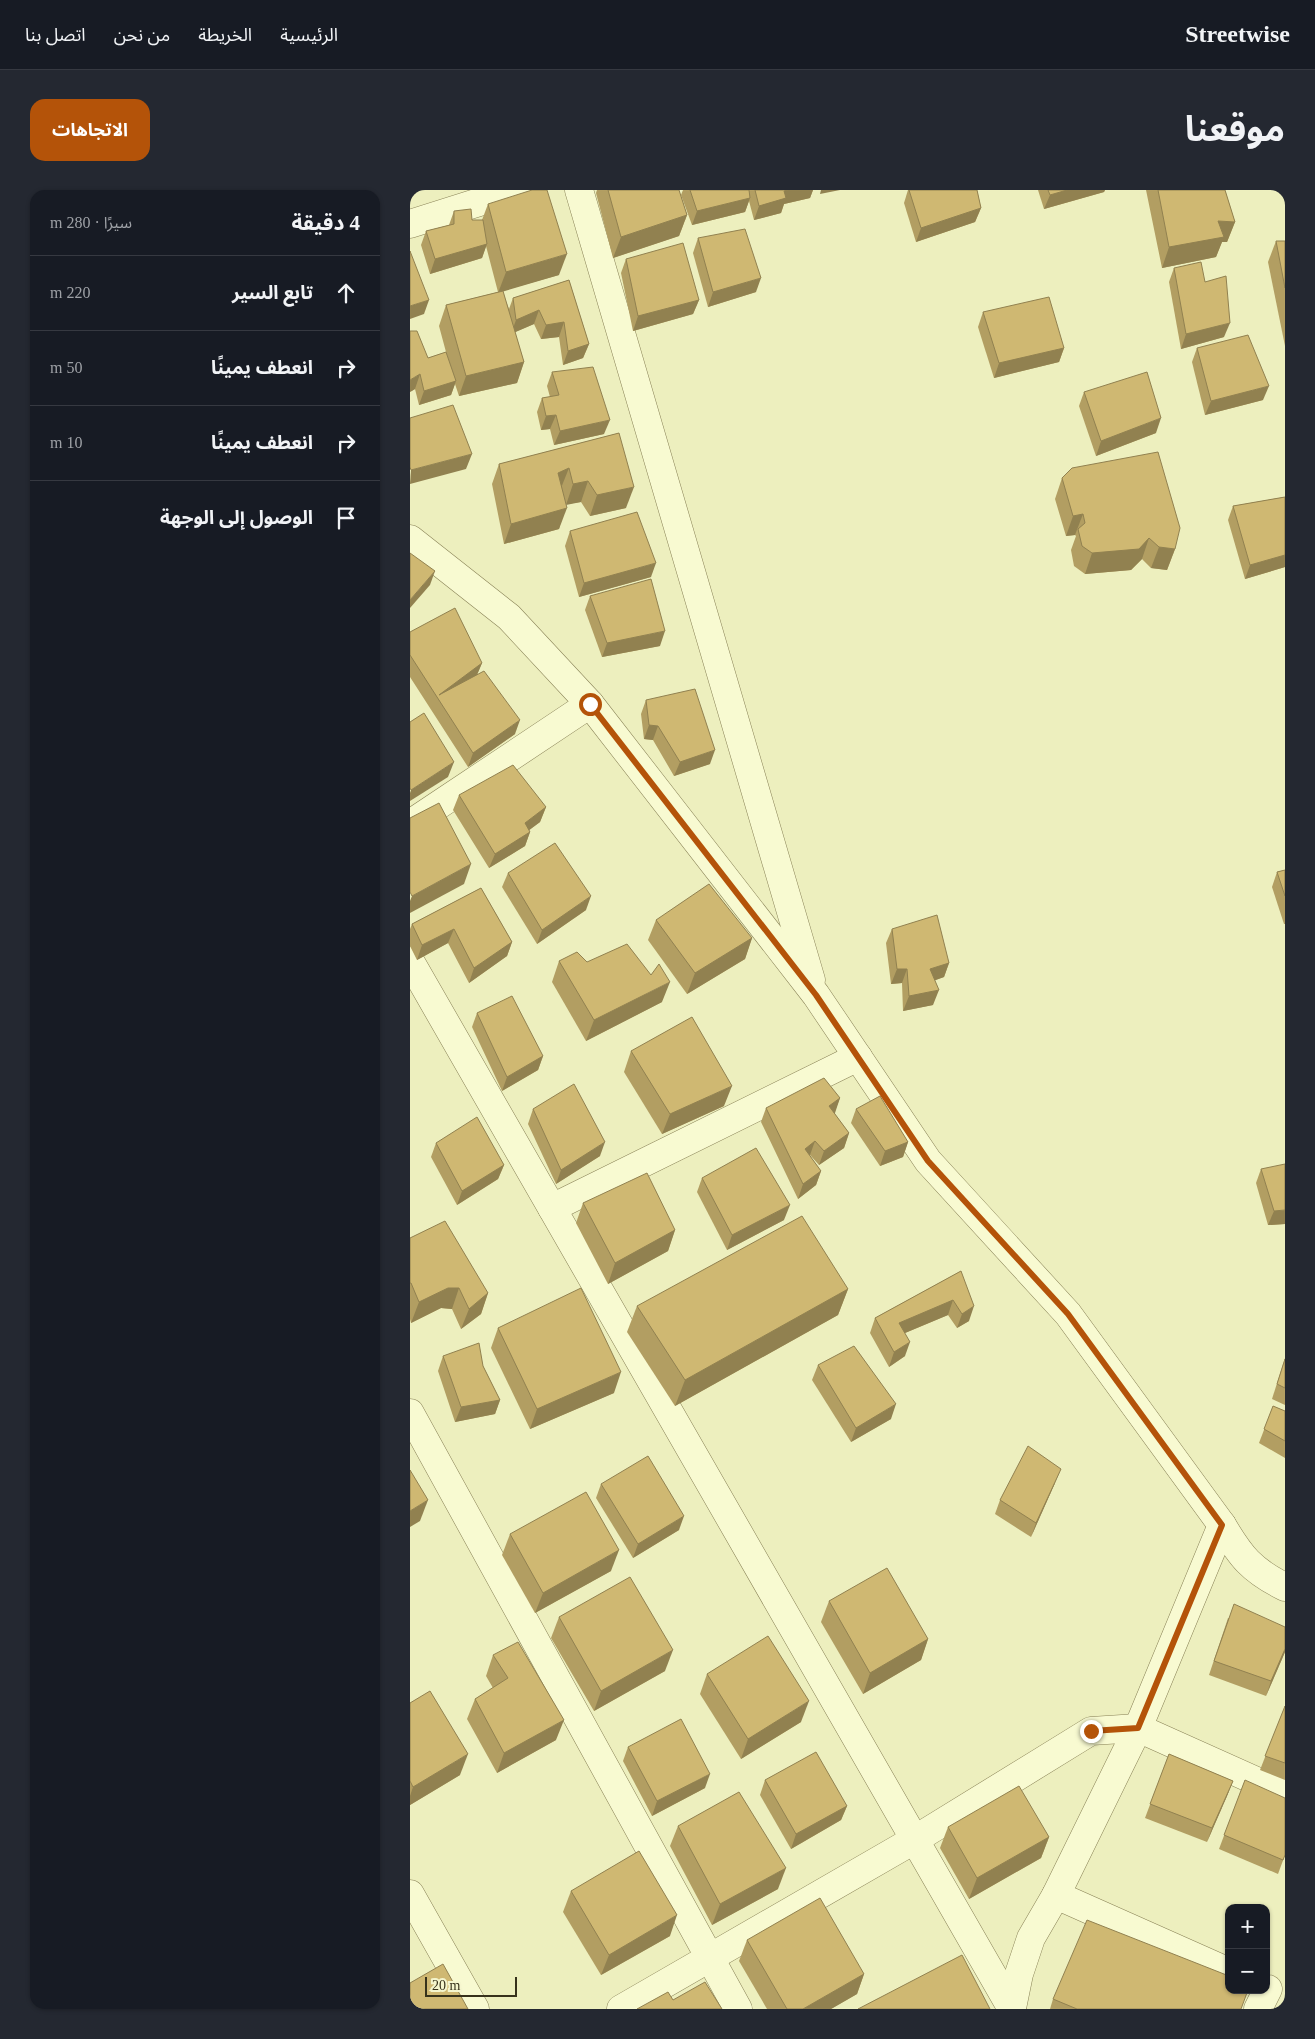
<!DOCTYPE html>
<html lang="ar">
<meta charset="utf-8">
<style>
:root{--surface:#171b24;--page:#242831;--text:#f1f3f6;--muted:#9ea1a6;--line:#363941;--accent:#b45309}
body{margin:0;font-family:"Times New Roman","Noto Sans Arabic",serif;background:var(--page);color:var(--text);direction:rtl}
.controls{position:absolute;right:15px;bottom:15px;display:grid;overflow:hidden;border-radius:10px;box-shadow:0 1px 4px #0004}
.controls button{width:45px;height:45px;display:grid;place-items:center;padding:0;border:0;border-bottom:1px solid var(--line);background:var(--surface);color:var(--text);font:25px sans-serif}
.scale{position:absolute;left:15px;bottom:12px;width:92px;box-sizing:border-box;padding-left:5px;border:2px solid #37321b;border-top:0;font-size:14px;line-height:18px;white-space:nowrap;color:#37321b;-webkit-text-stroke:4px #f5f6ce;paint-order:stroke}
.stop{position:absolute;width:15px;height:15px;margin:-11px;border:4px solid #b45309;border-radius:50%;background:#fff}
.stop.end{background:#b45309;border-color:#fff;box-shadow:0 1px 5px #0008}
.list{margin:0;padding:0;list-style:none}
h2{display:flex;justify-content:space-between;align-items:center;height:65px;margin:0;padding:0 20px;font-size:21px}
h2 small{font-size:16px;font-weight:400;color:var(--muted)}
.list li{display:grid;grid-template-columns:32px 1fr auto;gap:15px;align-items:center;box-sizing:border-box;height:75px;padding:0 20px;border-top:1px solid var(--line)}
.list b{display:block;font-size:19px;white-space:nowrap}
.list em{font-size:16px;font-style:normal;color:var(--muted)}
.icon{flex:none;width:28px;height:28px;fill:none;stroke:currentColor;stroke-width:2;stroke-linecap:round;stroke-linejoin:round}
.map{position:relative;flex:none;width:875px;height:1819px;overflow:hidden;direction:ltr;border-radius:15px}
header{display:flex;align-items:center;gap:30px;box-sizing:border-box;height:70px;padding:0 25px;background:var(--surface);border-bottom:1px solid var(--line)}
header strong{font-size:24px}
nav{display:flex;gap:28px;margin-inline-start:auto;font-size:18px}
.intro{display:flex;align-items:center;justify-content:space-between;box-sizing:border-box;height:120px;padding:0 30px}
h1{margin:0;font-size:35px}
.button{padding:12px 22px;border-radius:15px;background:var(--accent);color:#fff;font-size:18px;font-weight:700}
main{display:flex;gap:30px;padding:0 30px}
aside{flex:1;background:var(--surface);border-radius:15px;box-shadow:0 1px 4px #0004}
.map>svg:first-child{display:block}
.lines{fill:none;stroke-linecap:round;stroke-linejoin:round}
.minor-casing{stroke:#888156;stroke-width:29}
.minor{stroke:#f8fad1;stroke-width:28}
.wall{fill:#b29e62}
.shaded-wall{fill:#918150}
.building{fill:#cfb872;stroke:#918150}
.route{stroke:#b45309;stroke-width:6}
</style>
<header>
<strong>Streetwise</strong>
<nav><a>الرئيسية</a><a>الخريطة</a><a>من نحن</a><a>اتصل بنا</a></nav>
</header>
<div class="intro"><h1>موقعنا</h1><a class="button">الاتجاهات</a></div>
<main>
<div class="map">
<svg width="875" height="1819" viewBox="0 0 875 1819">
<rect width="100%" height="100%" fill="#edefbe"/>
<g class="lines">
<g class="minor-casing">
<g id="minor">
<polyline points="169,0 401,790"/>
<polyline points="0,34 107,0"/>
<path d="M0,349L99,427L180,514L406,805L518,971L658,1124L812,1335C831,1367 841,1380 875,1397"/>
<polyline points="0,634 180,514"/>
<polyline points="0,771 602,1819"/>
<polyline points="142,1018 448,867"/>
<polyline points="0,1223 328,1819"/>
<polyline points="0,1704 65,1819"/>
<polyline points="646,1705 819,1782"/>
<polyline points="602,1818 609,1784 621,1748 646,1705 728,1538 812,1335"/>
<polyline points="211,1819 504,1650 681,1541 728,1538 875,1604"/>
<polyline points="848,1819 858,1799"/>
</g>
</g>
<use href="#minor" class="minor"/>
</g>
<g class="wall">
<polygon points="187,0 269,0 277,25 269,46 203,68 186,3"/>
<polygon points="273,0 403,0 400,8 374,14 371,23 344,30 339,11 335,22 282,35 271,5"/>
<polygon points="498,0 567,0 571,18 565,32 506,52 494,13"/>
<polygon points="628,0 695,0 694,2 634,19"/>
<polygon points="736,0 815,0 825,32 817,52 812,52 806,67 752,78"/>
<polygon points="78,14 149,85 92,101 99,119 103,108 159,90 179,154 173,168 153,175 149,147 131,149 124,134 105,142 114,172 107,193 49,206 45,194 41,205 9,215 5,199 0,202 18,168 36,162 29,136 36,115 88,102 76,56 72,68 20,84 11,55 16,41 39,35 44,21 62,30 72,30"/>
<polygon points="288,48 346,102 298,117 283,63"/>
<polygon points="866,51 875,51 875,156 858,72"/>
<polygon points="216,69 289,110 283,124 223,141 211,83"/>
<polygon points="764,78 795,92 814,147 771,159 759,92"/>
<polygon points="573,122 654,158 649,172 584,188 568,137"/>
<polygon points="787,158 853,210 795,225 782,172"/>
<polygon points="142,182 194,244 144,255 140,239 131,240 127,222 132,208 140,207 137,196"/>
<polygon points="674,202 746,243 686,266 669,216"/>
<polygon points="209,243 216,318 180,326 171,312 156,314 149,339 94,354 82,294 89,274"/>
<polygon points="652,288 765,359 757,380 741,378 732,369 721,380 675,384 664,376 661,360 666,346 665,345 656,346 645,309"/>
<polygon points="875,307 875,377 835,389 818,330 823,316"/>
<polygon points="160,341 241,387 169,407 155,356"/>
<polygon points="180,406 250,456 192,467 175,420"/>
<polygon points="0,442 72,473 67,485 105,544 58,577 0,487"/>
<polygon points="236,510 300,574 264,586 243,550 234,549 231,524"/>
<polygon points="49,605 136,617 130,632 119,640 120,642 115,656 79,678 43,620"/>
<polygon points="875,680 875,734 874,734 862,697 867,682"/>
<polygon points="98,683 176,720 127,754 92,697"/>
<polygon points="71,698 102,752 97,766 59,793 38,753 7,770 0,756 0,739 2,734"/>
<polygon points="246,730 342,748 335,769 277,804 238,750"/>
<polygon points="482,739 539,773 534,787 525,790 523,815 493,821 492,793 481,794 476,753"/>
<polygon points="149,771 177,772 252,812 176,851 142,792"/>
<polygon points="67,823 133,866 128,880 92,901 62,837"/>
<polygon points="221,861 314,916 252,944 214,882"/>
<polygon points="430,908 424,923 439,943 434,958 409,975 400,965 400,966 411,981 406,995 388,1009 351,932 356,918"/>
<polygon points="123,919 190,966 146,994 118,934"/>
<polygon points="446,919 498,952 493,967 470,976 441,933"/>
<polygon points="26,953 94,975 88,989 47,1015 21,967"/>
<polygon points="851,979 875,1034 858,1035 846,993"/>
<polygon points="292,988 374,1030 317,1060 287,1002"/>
<polygon points="173,1013 265,1040 258,1061 198,1094 166,1033"/>
<polygon points="0,1048 78,1103 71,1124 51,1139 42,1119 31,1118 1,1133 0,1129"/>
<polygon points="551,1081 559,1131 547,1138 538,1125 495,1143 495,1166 479,1177 460,1143 465,1128"/>
<polygon points="438,1099 428,1125 265,1216 217,1142 227,1116"/>
<polygon points="88,1138 204,1203 120,1239 81,1158"/>
<polygon points="33,1166 73,1176 90,1210 85,1224 45,1232 28,1181"/>
<polygon points="875,1168 875,1215 862,1209"/>
<polygon points="408,1175 481,1229 441,1252 402,1190"/>
<polygon points="863,1216 875,1221 875,1268 849,1253"/>
<polygon points="645,1293 621,1347 585,1324 590,1310"/>
<polygon points="191,1294 269,1340 223,1368 186,1308"/>
<polygon points="100,1344 201,1381 125,1423 92,1365"/>
<polygon points="419,1411 518,1449 511,1470 453,1504 411,1432"/>
<polygon points="149,1427 255,1481 184,1521 141,1448"/>
<polygon points="818,1428 875,1437 875,1462 856,1506 799,1485"/>
<polygon points="83,1465 146,1550 87,1583 57,1529 65,1509 83,1498 76,1486"/>
<polygon points="297,1484 391,1532 331,1569 290,1504"/>
<polygon points="0,1513 50,1585 0,1615"/>
<polygon points="875,1516 875,1590 850,1580"/>
<polygon points="218,1557 295,1598 242,1626 213,1571"/>
<polygon points="759,1564 823,1591 817,1606 797,1652 735,1628"/>
<polygon points="355,1590 437,1616 431,1630 381,1659 350,1605"/>
<polygon points="835,1590 875,1665 868,1684 809,1659"/>
<polygon points="268,1636 368,1699 302,1735 260,1656"/>
<polygon points="538,1637 639,1647 631,1668 559,1709 530,1658"/>
<polygon points="161,1701 260,1746 191,1785 153,1722"/>
<polygon points="337,1750 454,1784 447,1804 421,1819 357,1819 329,1771"/>
<polygon points="643,1809 831,1819 640,1819"/>
</g>
<g class="shaded-wall">
<polygon points="378,0 403,0 400,8 374,14 371,23 344,30 349,16 374,1"/>
<polygon points="411,0 430,0 410,4"/>
<polygon points="657,0 695,0 694,2 634,19 640,5"/>
<polygon points="340,8 335,22 282,35 287,21"/>
<polygon points="571,18 565,32 506,52 511,38"/>
<polygon points="277,25 269,46 203,68 211,47"/>
<polygon points="808,31 825,32 817,52 812,52 806,67 752,78 759,57"/>
<polygon points="77,54 72,68 20,84 25,69"/>
<polygon points="157,64 149,85 88,103 96,82"/>
<polygon points="351,88 346,102 298,117 303,102"/>
<polygon points="19,110 14,124 0,129 0,116"/>
<polygon points="289,110 283,124 223,141 228,126"/>
<polygon points="129,120 124,134 101,144 106,130"/>
<polygon points="154,132 149,147 131,149 136,135"/>
<polygon points="820,133 814,147 771,159 776,144"/>
<polygon points="179,154 173,168 153,175 158,161"/>
<polygon points="654,158 649,172 584,188 589,173"/>
<polygon points="114,172 107,193 49,206 56,186"/>
<polygon points="10,184 5,199 0,202 0,190"/>
<polygon points="46,191 41,205 9,215 14,201"/>
<polygon points="859,196 853,210 795,225 801,211"/>
<polygon points="146,225 140,239 131,240 136,226"/>
<polygon points="751,228 746,243 686,266 691,251"/>
<polygon points="200,230 194,244 144,255 150,241"/>
<polygon points="62,264 56,279 0,294 1,280"/>
<polygon points="159,278 151,298 148,283"/>
<polygon points="178,291 171,312 156,315 163,294"/>
<polygon points="224,297 216,318 180,326 187,305"/>
<polygon points="157,318 149,339 94,354 101,334"/>
<polygon points="673,324 665,345 656,346 663,326"/>
<polygon points="739,348 732,369 721,380 675,384 682,363"/>
<polygon points="749,357 765,359 757,380 741,378"/>
<polygon points="875,365 875,377 835,389 840,375"/>
<polygon points="246,373 241,387 169,407 174,393"/>
<polygon points="25,381 20,395 0,418 0,410"/>
<polygon points="255,441 250,456 192,467 197,453"/>
<polygon points="72,473 66,487 29,505"/>
<polygon points="110,530 105,544 58,577 63,563"/>
<polygon points="239,535 248,536 243,550 234,549"/>
<polygon points="305,560 300,574 264,586 270,572"/>
<polygon points="44,572 38,587 0,611 0,603 1,600"/>
<polygon points="136,617 130,632 110,647 115,633"/>
<polygon points="120,642 115,656 79,678 85,664"/>
<polygon points="61,674 54,694 0,723 0,711 2,706"/>
<polygon points="181,706 176,720 127,754 132,740"/>
<polygon points="44,739 38,753 7,770 12,755"/>
<polygon points="342,748 335,769 277,804 285,783"/>
<polygon points="102,752 97,766 59,793 64,778"/>
<polygon points="539,773 534,787 515,794 520,779"/>
<polygon points="487,779 497,779 492,793 481,794"/>
<polygon points="260,792 252,812 176,851 184,830"/>
<polygon points="529,800 523,815 493,821 499,806"/>
<polygon points="133,866 128,880 92,901 97,887"/>
<polygon points="322,896 314,916 252,944 260,924"/>
<polygon points="430,908 425,923 414,930 419,916"/>
<polygon points="439,943 434,958 409,975 414,961"/>
<polygon points="405,951 400,965 389,974 395,959"/>
<polygon points="195,952 190,966 146,994 151,980"/>
<polygon points="498,952 493,967 470,976 475,961"/>
<polygon points="94,975 88,989 47,1015 52,1001"/>
<polygon points="411,981 406,995 388,1009 393,994"/>
<polygon points="380,1015 374,1030 317,1060 322,1045"/>
<polygon points="875,1020 875,1034 858,1035 864,1021"/>
<polygon points="265,1040 258,1061 198,1094 205,1073"/>
<polygon points="38,1098 49,1098 42,1119 31,1118 1,1133 9,1112"/>
<polygon points="438,1099 428,1125 265,1216 275,1190"/>
<polygon points="78,1103 71,1124 51,1139 59,1119"/>
<polygon points="543,1110 538,1125 483,1148 489,1133"/>
<polygon points="564,1116 559,1131 547,1138 552,1124"/>
<polygon points="500,1152 495,1166 479,1177 484,1162"/>
<polygon points="211,1182 204,1203 120,1239 127,1219"/>
<polygon points="90,1210 85,1224 45,1232 51,1217"/>
<polygon points="486,1214 481,1229 441,1252 446,1238"/>
<polygon points="651,1279 645,1293 621,1347 626,1333"/>
<polygon points="18,1310 10,1331 0,1337 0,1321"/>
<polygon points="274,1326 269,1340 223,1368 228,1354"/>
<polygon points="209,1360 201,1381 125,1423 133,1403"/>
<polygon points="518,1449 511,1470 453,1504 460,1483"/>
<polygon points="875,1459 875,1462 856,1506 861,1491"/>
<polygon points="263,1460 255,1481 184,1521 191,1501"/>
<polygon points="399,1511 391,1532 331,1569 338,1549"/>
<polygon points="154,1530 146,1550 87,1583 94,1563"/>
<polygon points="58,1564 50,1585 0,1615 0,1606 3,1597"/>
<polygon points="300,1584 295,1598 242,1626 247,1611"/>
<polygon points="823,1591 817,1606 797,1652 802,1638"/>
<polygon points="437,1616 431,1630 381,1659 386,1644"/>
<polygon points="639,1647 631,1668 559,1709 567,1688"/>
<polygon points="376,1678 368,1699 302,1735 310,1714"/>
<polygon points="267,1725 260,1746 191,1785 199,1765"/>
<polygon points="454,1784 447,1804 421,1819 393,1819"/>
</g>
<g class="building">
<polygon points="122,0 137,0 157,64 96,82 78,14"/>
<polygon points="198,0 269,0 277,25 211,47"/>
<polygon points="280,0 339,0 340,8 287,21"/>
<polygon points="345,0 378,0 374,1 376,8 349,16"/>
<polygon points="499,0 567,0 571,18 511,38"/>
<polygon points="638,0 657,0 640,5"/>
<polygon points="748,0 815,0 825,32 808,31 814,47 759,57"/>
<polygon points="61,19 62,30 73,30 77,54 25,69 16,41 44,34 44,21"/>
<polygon points="335,39 351,88 303,102 288,48"/>
<polygon points="866,51 875,51 875,98"/>
<polygon points="273,53 289,110 228,126 216,69"/>
<polygon points="0,61 19,110 0,116"/>
<polygon points="791,72 795,92 816,86 820,133 776,144 764,78"/>
<polygon points="159,90 179,154 158,161 154,132 136,135 129,120 106,130 103,108"/>
<polygon points="93,101 114,172 56,186 36,115"/>
<polygon points="639,107 654,158 589,173 573,122"/>
<polygon points="0,141 7,141 18,168 36,162 46,191 14,201 10,184 0,190"/>
<polygon points="838,145 859,196 801,211 787,158"/>
<polygon points="183,177 200,230 150,241 146,225 136,226 132,208 149,205 142,182"/>
<polygon points="737,182 751,228 691,251 674,202"/>
<polygon points="43,215 62,264 1,280 0,277 0,228"/>
<polygon points="209,243 224,297 187,305 178,291 163,294 159,278 148,283 157,318 101,334 89,274"/>
<polygon points="748,262 770,338 765,359 749,357 739,348 729,359 682,363 672,356 668,339 675,333 673,324 663,326 652,288 662,278"/>
<polygon points="875,307 875,365 840,375 823,316"/>
<polygon points="227,322 246,373 174,393 160,341"/>
<polygon points="0,363 25,381 0,410"/>
<polygon points="241,389 255,441 197,453 180,406"/>
<polygon points="45,418 72,473 29,505 74,481 110,530 63,563 0,465 0,442"/>
<polygon points="285,499 305,560 270,572 248,536 239,535 236,510"/>
<polygon points="14,523 44,572 1,600 0,598 0,532"/>
<polygon points="103,575 136,617 115,633 120,642 85,664 49,605"/>
<polygon points="29,613 61,674 2,706 0,702 0,628"/>
<polygon points="145,653 181,706 132,740 98,683"/>
<polygon points="875,680 875,706 867,682"/>
<polygon points="299,694 342,748 285,783 246,730"/>
<polygon points="71,698 102,752 64,778 44,739 12,755 2,734"/>
<polygon points="527,725 539,773 520,779 529,800 499,806 497,779 487,779 482,739"/>
<polygon points="217,754 241,785 249,774 260,792 184,830 149,771 167,762 177,772"/>
<polygon points="102,806 133,866 97,887 67,823"/>
<polygon points="282,827 322,896 260,924 221,861"/>
<polygon points="414,888 430,908 419,916 439,943 414,961 405,951 395,959 411,981 393,994 356,918"/>
<polygon points="164,894 195,952 151,980 123,919"/>
<polygon points="470,906 498,952 475,961 446,919"/>
<polygon points="67,927 94,975 52,1001 26,953"/>
<polygon points="346,958 380,1015 322,1045 292,988"/>
<polygon points="875,974 875,1020 864,1021 851,979"/>
<polygon points="237,983 265,1040 205,1073 173,1013"/>
<polygon points="392,1026 438,1099 275,1190 227,1116"/>
<polygon points="35,1031 78,1103 59,1119 49,1098 38,1098 9,1112 1,1093 0,1093 0,1048"/>
<polygon points="551,1081 564,1116 552,1124 543,1110 489,1133 500,1152 484,1162 465,1128"/>
<polygon points="171,1098 211,1182 127,1219 88,1138"/>
<polygon points="69,1153 73,1176 90,1210 51,1217 33,1166"/>
<polygon points="444,1156 486,1214 446,1238 408,1175"/>
<polygon points="875,1169 875,1198 867,1194"/>
<polygon points="863,1216 875,1221 875,1251 854,1239"/>
<polygon points="618,1256 651,1279 626,1333 590,1310"/>
<polygon points="238,1266 274,1326 228,1354 191,1294"/>
<polygon points="0,1280 18,1310 0,1321"/>
<polygon points="176,1302 209,1360 133,1403 100,1344"/>
<polygon points="477,1378 518,1449 460,1483 419,1411"/>
<polygon points="220,1387 263,1460 191,1501 149,1427"/>
<polygon points="824,1414 875,1437 875,1459 861,1491 804,1471"/>
<polygon points="358,1446 399,1511 338,1549 297,1484"/>
<polygon points="108,1452 154,1530 94,1563 65,1509 98,1488 83,1465"/>
<polygon points="20,1501 58,1564 3,1597 0,1591 0,1513"/>
<polygon points="875,1516 875,1573 855,1566"/>
<polygon points="271,1529 300,1584 247,1611 218,1557"/>
<polygon points="406,1562 437,1616 386,1644 355,1590"/>
<polygon points="759,1564 823,1591 802,1638 740,1614"/>
<polygon points="835,1590 875,1608 875,1665 873,1670 814,1645"/>
<polygon points="609,1596 639,1647 567,1688 538,1637"/>
<polygon points="329,1602 376,1678 310,1714 268,1636"/>
<polygon points="229,1661 267,1725 199,1765 161,1701"/>
<polygon points="410,1708 454,1784 393,1819 377,1819 337,1750"/>
<polygon points="677,1730 819,1786 819,1800 838,1800 831,1819 667,1819 643,1809"/>
<polygon points="552,1765 580,1819 448,1819"/>
<polygon points="33,1774 58,1819 0,1819 0,1793"/>
<polygon points="295,1792 312,1819 227,1819 258,1802 263,1810"/>
</g>
<g class="lines">
<polyline class="route" points="180,514 406,805 518,971 658,1124 812,1335 728,1538 681,1541"/>
</g>
</svg>
<div class="controls">
<button>+</button>
<button>−</button>
</div>
<div class="scale">20 m</div>
<div class="stop" style="left:180px;top:514px"></div>
<div class="stop end" style="left:681px;top:1541px"></div>
</div>
<aside>
<h2>4 دقيقة<small>سيرًا · 280 m</small></h2>
<ul class="list">
<li><svg class="icon" aria-label="ahead" viewBox="0 0 24 24"><path d="M12 20V5M6 11l6-6 6 6"/></svg><div><b>تابع السير</b></div><em>220 m</em></li>
<li><svg class="icon" aria-label="right" viewBox="0 0 24 24"><path d="M7 20v-9h11M14 6l5 5-5 5"/></svg><div><b>انعطف يمينًا</b></div><em>50 m</em></li>
<li><svg class="icon" aria-label="right" viewBox="0 0 24 24"><path d="M7 20v-9h11M14 6l5 5-5 5"/></svg><div><b>انعطف يمينًا</b></div><em>10 m</em></li>
<li><svg class="icon" aria-label="arrive" viewBox="0 0 24 24"><path d="M6 21V4h12l-3 4 3 4H6"/></svg><div><b>الوصول إلى الوجهة</b></div></li>
</ul>
</aside>
</main>
